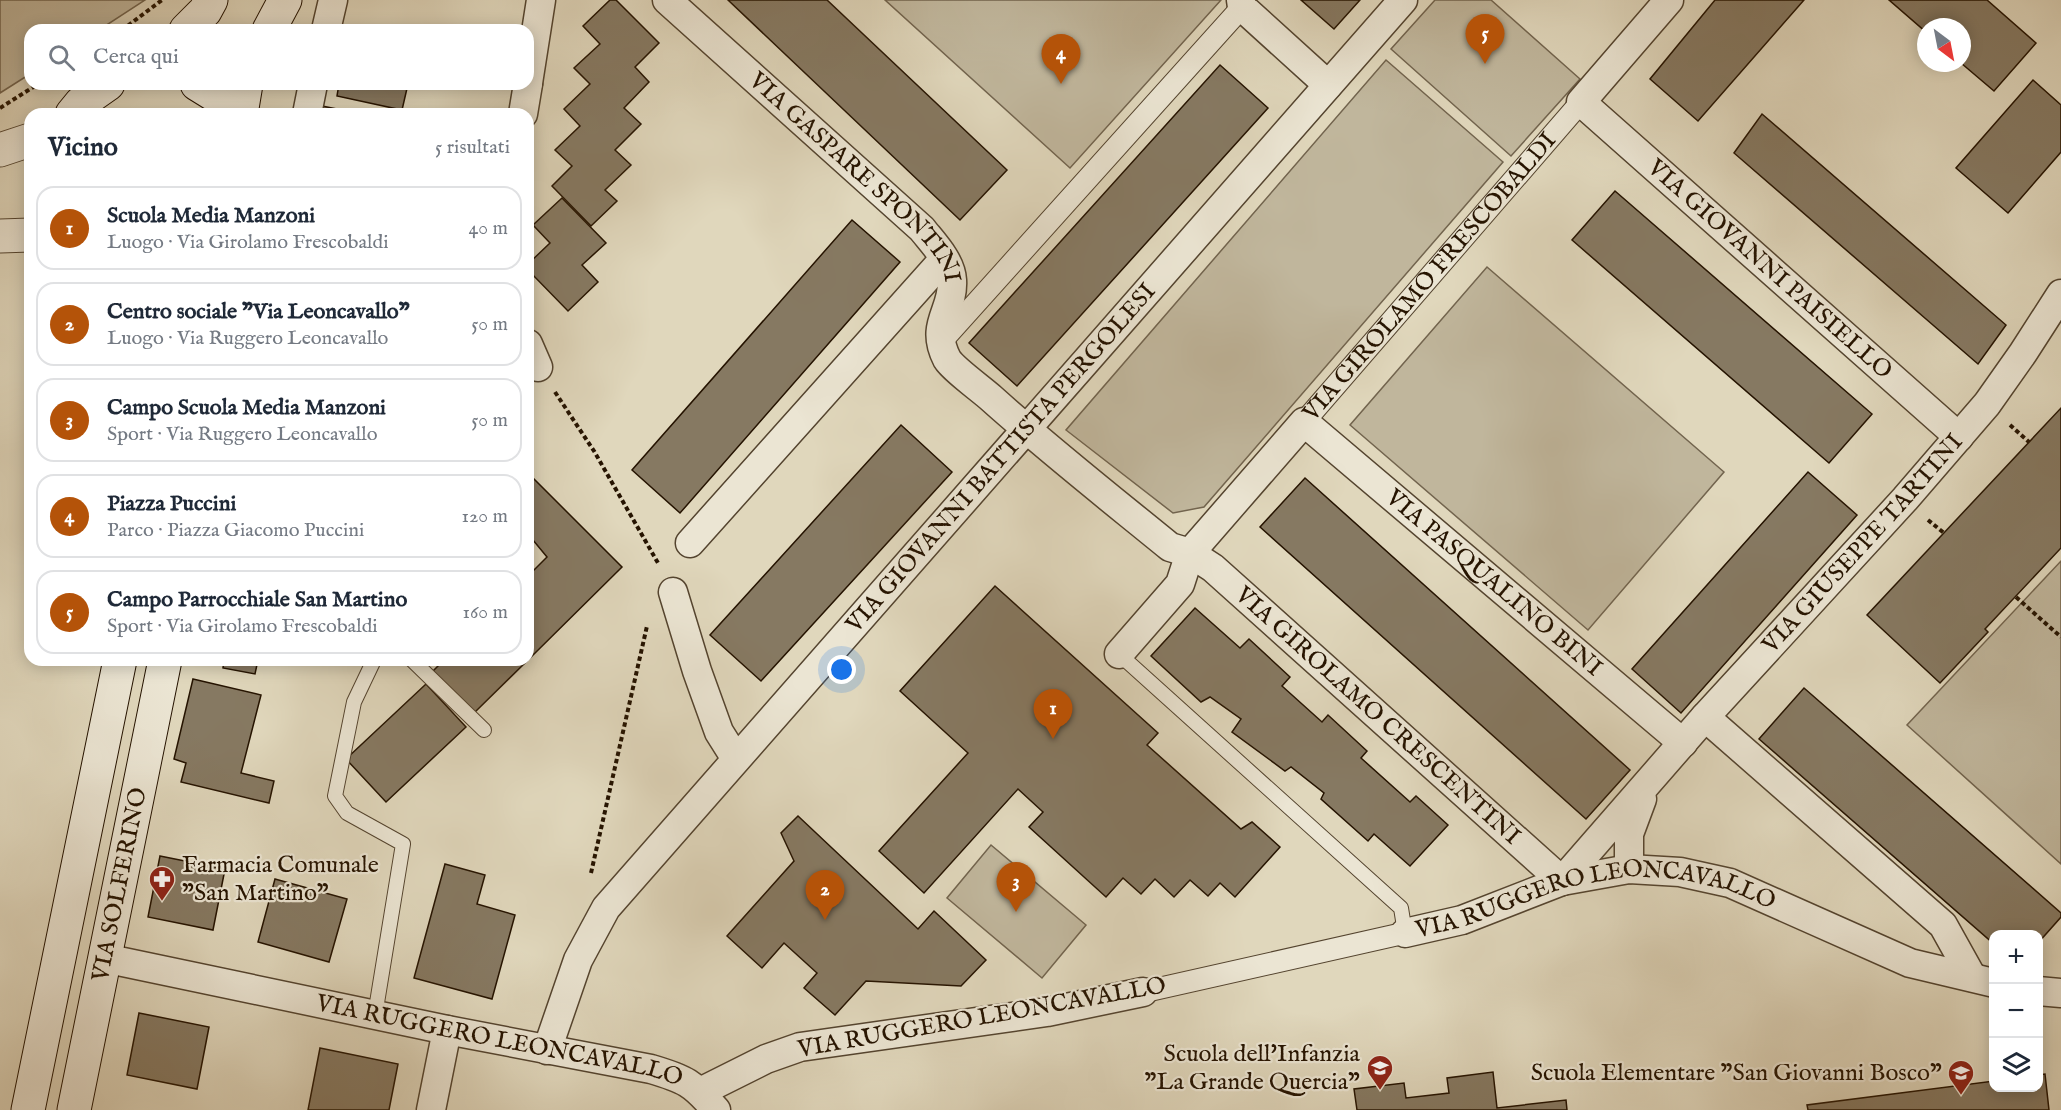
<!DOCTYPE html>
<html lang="it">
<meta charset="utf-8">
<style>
:root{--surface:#fff;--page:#f2f2f3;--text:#1f2937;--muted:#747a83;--line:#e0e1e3;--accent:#b45309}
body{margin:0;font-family:"IM FELL English",serif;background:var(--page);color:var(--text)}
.controls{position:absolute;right:18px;bottom:18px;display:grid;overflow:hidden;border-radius:12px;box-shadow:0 3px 15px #0003}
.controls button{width:54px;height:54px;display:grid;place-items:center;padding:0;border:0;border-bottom:2px solid var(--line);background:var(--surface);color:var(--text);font:30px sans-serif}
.compass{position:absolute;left:1917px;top:18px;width:54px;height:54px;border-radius:50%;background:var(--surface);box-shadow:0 3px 15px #0003;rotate:148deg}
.you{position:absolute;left:842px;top:670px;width:21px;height:21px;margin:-15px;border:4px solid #fff;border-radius:50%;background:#1a73e8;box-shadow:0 0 0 9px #1a73e833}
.badge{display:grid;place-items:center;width:39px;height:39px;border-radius:50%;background:var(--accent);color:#fff;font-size:20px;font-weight:700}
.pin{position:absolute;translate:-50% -50px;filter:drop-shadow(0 2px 3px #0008)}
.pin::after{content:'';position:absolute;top:32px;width:21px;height:18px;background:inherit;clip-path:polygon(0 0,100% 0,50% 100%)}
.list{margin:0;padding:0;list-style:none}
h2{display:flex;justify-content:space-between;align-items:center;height:78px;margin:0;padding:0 24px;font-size:26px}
h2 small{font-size:20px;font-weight:400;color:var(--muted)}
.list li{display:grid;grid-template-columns:39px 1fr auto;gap:18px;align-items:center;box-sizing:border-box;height:84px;margin:0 12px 12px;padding:0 12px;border:2px solid var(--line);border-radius:18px}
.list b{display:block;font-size:22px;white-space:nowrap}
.list p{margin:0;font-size:20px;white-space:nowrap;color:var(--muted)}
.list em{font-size:20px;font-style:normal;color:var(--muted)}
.icon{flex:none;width:33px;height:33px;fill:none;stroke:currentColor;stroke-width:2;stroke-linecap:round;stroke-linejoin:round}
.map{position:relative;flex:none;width:2061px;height:1110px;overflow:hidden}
.search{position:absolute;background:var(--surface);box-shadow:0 3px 15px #0003;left:24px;top:24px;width:510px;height:66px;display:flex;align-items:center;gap:15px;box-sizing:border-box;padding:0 21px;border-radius:18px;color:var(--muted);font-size:22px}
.panel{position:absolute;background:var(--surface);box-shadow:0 3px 15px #0003;left:24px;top:108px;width:510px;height:558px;border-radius:18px}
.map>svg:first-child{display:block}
.green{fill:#c0b69c;stroke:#72644e;stroke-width:1.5}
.building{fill:#867962;stroke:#251300;stroke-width:1.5}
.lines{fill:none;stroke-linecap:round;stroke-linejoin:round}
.service-casing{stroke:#54442f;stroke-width:16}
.pedestrian-casing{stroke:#54442f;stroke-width:23}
.minor-casing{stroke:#54442f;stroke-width:31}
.tertiary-casing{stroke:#54442f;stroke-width:35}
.secondary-casing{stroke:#251300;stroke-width:35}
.path{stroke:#251300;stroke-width:4;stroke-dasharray:4.5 3;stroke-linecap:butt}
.service{stroke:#ebe5d3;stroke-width:14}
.pedestrian{stroke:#ebe5d3;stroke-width:21}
.minor{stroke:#ebe5d3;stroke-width:28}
.tertiary{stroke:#ebe5d3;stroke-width:33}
.secondary{stroke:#ebe5d3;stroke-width:33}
.labels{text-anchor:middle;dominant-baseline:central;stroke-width:4.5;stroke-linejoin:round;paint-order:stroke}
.street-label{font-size:24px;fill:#251300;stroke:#ebe5d3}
.poi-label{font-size:24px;fill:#251300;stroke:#ebe5d3;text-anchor:end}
</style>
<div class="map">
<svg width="2061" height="1110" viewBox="0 0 2061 1110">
<rect width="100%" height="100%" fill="#e0d7bc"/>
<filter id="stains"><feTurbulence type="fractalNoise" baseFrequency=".00333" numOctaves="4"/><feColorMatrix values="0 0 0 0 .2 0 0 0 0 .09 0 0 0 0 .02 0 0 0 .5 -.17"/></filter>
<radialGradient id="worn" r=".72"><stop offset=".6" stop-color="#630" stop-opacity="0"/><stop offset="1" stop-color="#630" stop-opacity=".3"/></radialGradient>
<g class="green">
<polygon points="0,0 145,0 99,30 30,30 30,74 0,93"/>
<polygon points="885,0 1221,0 1070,168"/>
<polygon points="1435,0 1491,0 1580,79 1511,156 1391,49"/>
<polygon points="1386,60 1503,162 1204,507 1173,513 1066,430"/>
<polygon points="1487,267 1724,472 1588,630 1350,425"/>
<polygon points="2061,561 2061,864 1907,725"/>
<polygon points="991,845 1086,925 1042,978 947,898"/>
</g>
<g class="building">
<polygon points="610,0 616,0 659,43 635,67 649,82 624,108 641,124 615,150 631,165 605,190 617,201 591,226 552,186 572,166 555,150 580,126 564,109 590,84 574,68 600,44 583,26"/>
<polygon points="728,0 827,0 1007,170 960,220"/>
<polygon points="1301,0 1360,0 1334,29"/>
<polygon points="1715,0 1804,0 1698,121 1650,79"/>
<polygon points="1889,0 1987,0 2036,43 1994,91 1961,63 1962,27 1926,27 1926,32"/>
<polygon points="1220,65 1268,108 1017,386 969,343"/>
<polygon points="2033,80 2061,105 2061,152 2008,213 1956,168"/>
<polygon points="339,84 408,84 402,110 337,96"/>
<polygon points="317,105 362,114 315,114"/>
<polygon points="1762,114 2006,325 1978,364 1734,153"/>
<polygon points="1615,191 1872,414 1829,463 1572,240"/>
<polygon points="562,198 606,243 582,265 598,282 568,311 528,270 528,264 550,243 533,225"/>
<polygon points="852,220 900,262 680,513 632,470"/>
<polygon points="2061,408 2061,548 1985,629 1988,632 1940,683 1867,615"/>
<polygon points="901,425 952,472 761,681 710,635"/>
<polygon points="1808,472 1857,515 1681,713 1632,669"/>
<polygon points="528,473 622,567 528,660 528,576 547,557 528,534"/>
<polygon points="1305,478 1630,770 1586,819 1260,527"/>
<polygon points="995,586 1158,733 1147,745 1241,829 1252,822 1280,847 1235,897 1220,883 1208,896 1190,880 1174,897 1155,879 1141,894 1123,878 1106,897 1029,827 1043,812 1018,789 924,893 879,851 968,753 900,691"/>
<polygon points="1195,608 1240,648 1249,639 1290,677 1282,686 1322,722 1328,715 1367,751 1361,758 1410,802 1416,796 1448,825 1410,866 1374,834 1368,841 1321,799 1324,793 1291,767 1285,771 1232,732 1241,719 1210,697 1201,702 1151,656"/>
<polygon points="224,660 258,660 255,674 223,668"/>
<polygon points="444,660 528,660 473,714 432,672"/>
<polygon points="193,679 261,695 241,773 274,781 269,803 181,782 186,763 174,759"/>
<polygon points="426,684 466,727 386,802 346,759"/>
<polygon points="1804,688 2061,913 2061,917 2038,943 2038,934 1994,934 1994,944 1759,739"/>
<polygon points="798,816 918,929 934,911 986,960 961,986 866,981 835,1015 804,988 817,973 784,943 762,968 727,936 794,861 781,833"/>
<polygon points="160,856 225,869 213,930 148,917"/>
<polygon points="445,864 485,875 477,904 515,915 492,999 414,978"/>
<polygon points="275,879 347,899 329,962 258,942"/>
<polygon points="139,1013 209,1027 197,1089 127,1075"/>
<polygon points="320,1048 398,1064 389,1110 308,1110"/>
<polygon points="1493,1072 1497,1108 1566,1100 1567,1110 1357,1110 1354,1089 1404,1083 1406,1098 1449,1093 1447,1078"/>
<polygon points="2045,1074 2049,1110 1808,1110 1807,1105 1994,1081 1994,1088 2038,1088 2038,1075"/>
</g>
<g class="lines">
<g class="service-casing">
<g id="service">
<polyline points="1119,654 1401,908 1405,933"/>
<polyline points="374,660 354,702 335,796 347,813 403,844 375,1015"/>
<polyline points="412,660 484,730"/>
</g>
</g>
<g class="pedestrian-casing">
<g id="pedestrian">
<polyline points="941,342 1242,7"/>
<path id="s1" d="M1304,422L1581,102"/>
<polyline points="1143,992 1405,933"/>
</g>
</g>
<g class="minor-casing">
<g id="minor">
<path id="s2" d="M667,0L922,229C933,243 951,261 952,280C954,311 929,324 947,359C953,369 981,389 991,398C1049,450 1110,498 1170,547L1190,553L1213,568L1562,881"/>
<polyline points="1241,0 1242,7 1328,85"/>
<path id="s3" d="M1669,0L1581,102L1959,437"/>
<polyline points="326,30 333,0"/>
<polyline points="528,83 541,0"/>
<polyline points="307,114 313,84"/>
<polyline points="523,114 528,84"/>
<polyline points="528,344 538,367"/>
<polyline points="690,543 944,259"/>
<polyline points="673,592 697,671 719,732 736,759"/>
<path id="s4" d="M1119,654L1180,584L1190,553L1304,422L1683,743"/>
<polyline points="1705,717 1943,925 1972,977"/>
<polyline points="1629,869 1629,834 1642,799"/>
<path id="s5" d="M1562,881L1705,717L1905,499L1987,404L2023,353L2061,294"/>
<path id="s6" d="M1405,933L1462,920L1562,881L1629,869L1680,872L1730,883L1910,963L1994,983"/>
<path id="s7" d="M104,958L447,1030L651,1069C685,1079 693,1083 716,1110"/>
<polyline points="2038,991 2061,993"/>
<path id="s8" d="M547,1050L578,960L606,908L1403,0"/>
<polyline points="700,1092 766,1059 800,1047 1047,1012 1143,992"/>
<polyline points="431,1110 447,1030"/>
</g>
</g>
<g class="tertiary-casing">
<g id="tertiary">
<polyline points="0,150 30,140"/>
<polyline points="0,236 30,235"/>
</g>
</g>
<g class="secondary-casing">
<g id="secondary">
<polyline points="186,30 205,11 211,0"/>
<polyline points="269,30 285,0"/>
<polyline points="197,84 218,97 234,114"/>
<polyline points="72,114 81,103 108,84"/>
<polyline points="241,114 246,84"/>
<polyline points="28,1110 120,660"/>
<path id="s9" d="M74,1110L165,660"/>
</g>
</g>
<g class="path">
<polyline points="122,30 162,0"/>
<polyline points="0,108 38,84"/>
<polyline points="555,392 594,451 658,563"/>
<polyline points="2010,425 2029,442"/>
<polyline points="1928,520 1944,533"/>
<polyline points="2016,597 2061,637"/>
<polyline points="591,873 647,626"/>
</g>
<use href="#service" class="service"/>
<use href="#pedestrian" class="pedestrian"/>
<use href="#minor" class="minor"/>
<use href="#tertiary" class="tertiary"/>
<use href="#secondary" class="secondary"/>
</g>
<defs>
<g id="pharmacy-pin" transform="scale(1.35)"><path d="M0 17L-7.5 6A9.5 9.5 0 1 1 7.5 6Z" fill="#8f2418" stroke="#ebe5d3"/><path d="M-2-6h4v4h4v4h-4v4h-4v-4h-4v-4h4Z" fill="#fff"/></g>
<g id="school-pin" transform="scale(1.35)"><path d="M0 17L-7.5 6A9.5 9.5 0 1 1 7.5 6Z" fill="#8f2418" stroke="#ebe5d3"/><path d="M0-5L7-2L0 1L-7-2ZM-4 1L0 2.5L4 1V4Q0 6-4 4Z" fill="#fff"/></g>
</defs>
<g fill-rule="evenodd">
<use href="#pharmacy-pin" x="162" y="879"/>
<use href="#school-pin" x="1380" y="1068"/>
<use href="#school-pin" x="1961" y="1073"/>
</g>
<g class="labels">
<g class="street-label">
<text stroke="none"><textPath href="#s2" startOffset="260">VIA GASPARE SPONTINI</textPath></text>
<text stroke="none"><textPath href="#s3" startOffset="387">VIA GIOVANNI PAISIELLO</textPath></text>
<text stroke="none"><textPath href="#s1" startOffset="192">VIA GIROLAMO FRESCOBALDI</textPath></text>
<text stroke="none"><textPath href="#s8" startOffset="753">VIA GIOVANNI BATTISTA PERGOLESI</textPath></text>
<text stroke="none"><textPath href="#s5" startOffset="452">VIA GIUSEPPE TARTINI</textPath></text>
<text stroke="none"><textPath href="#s4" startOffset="548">VIA PASQUALINO BINI</textPath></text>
<text stroke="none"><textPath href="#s2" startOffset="1046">VIA GIROLAMO CRESCENTINI</textPath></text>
<text stroke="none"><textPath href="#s9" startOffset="230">VIA SOLFERINO</textPath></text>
<text stroke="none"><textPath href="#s6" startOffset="198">VIA RUGGERO LEONCAVALLO</textPath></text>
<text transform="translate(982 1018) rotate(-10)">VIA RUGGERO LEONCAVALLO</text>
<text stroke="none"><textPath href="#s7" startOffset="404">VIA RUGGERO LEONCAVALLO</textPath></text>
</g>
<g class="poi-label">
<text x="182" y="865" text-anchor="start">Farmacia Comunale<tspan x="182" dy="28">"San Martino"</tspan></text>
<text x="1360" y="1054">Scuola dell'Infanzia<tspan x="1360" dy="28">"La Grande Quercia"</tspan></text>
<text x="1942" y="1073">Scuola Elementare "San Giovanni Bosco"</text>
</g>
</g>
<rect width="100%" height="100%" filter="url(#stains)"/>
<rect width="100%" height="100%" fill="url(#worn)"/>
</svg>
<div class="controls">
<button>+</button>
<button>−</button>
<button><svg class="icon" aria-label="layers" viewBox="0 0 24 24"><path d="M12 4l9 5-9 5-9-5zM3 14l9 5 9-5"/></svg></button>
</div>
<svg class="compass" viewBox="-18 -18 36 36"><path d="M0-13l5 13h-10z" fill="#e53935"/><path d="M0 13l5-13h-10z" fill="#747a83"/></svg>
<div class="you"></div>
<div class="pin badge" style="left:1053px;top:739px">1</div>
<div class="pin badge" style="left:825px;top:920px">2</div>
<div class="pin badge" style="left:1016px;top:912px">3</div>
<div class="pin badge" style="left:1061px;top:84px">4</div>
<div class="pin badge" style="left:1485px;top:64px">5</div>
<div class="search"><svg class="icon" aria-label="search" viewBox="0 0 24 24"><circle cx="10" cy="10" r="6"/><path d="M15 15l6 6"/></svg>Cerca qui</div>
<section class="panel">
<h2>Vicino<small>5 risultati</small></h2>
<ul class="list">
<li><span class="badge">1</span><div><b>Scuola Media Manzoni</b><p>Luogo · Via Girolamo Frescobaldi</p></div><em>40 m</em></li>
<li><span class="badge">2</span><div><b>Centro sociale &quot;Via Leoncavallo&quot;</b><p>Luogo · Via Ruggero Leoncavallo</p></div><em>50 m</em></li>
<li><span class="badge">3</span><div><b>Campo Scuola Media Manzoni</b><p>Sport · Via Ruggero Leoncavallo</p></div><em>50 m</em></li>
<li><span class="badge">4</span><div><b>Piazza Puccini</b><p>Parco · Piazza Giacomo Puccini</p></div><em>120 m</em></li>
<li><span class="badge">5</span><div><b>Campo Parrocchiale San Martino</b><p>Sport · Via Girolamo Frescobaldi</p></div><em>160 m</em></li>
</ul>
</section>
</div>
